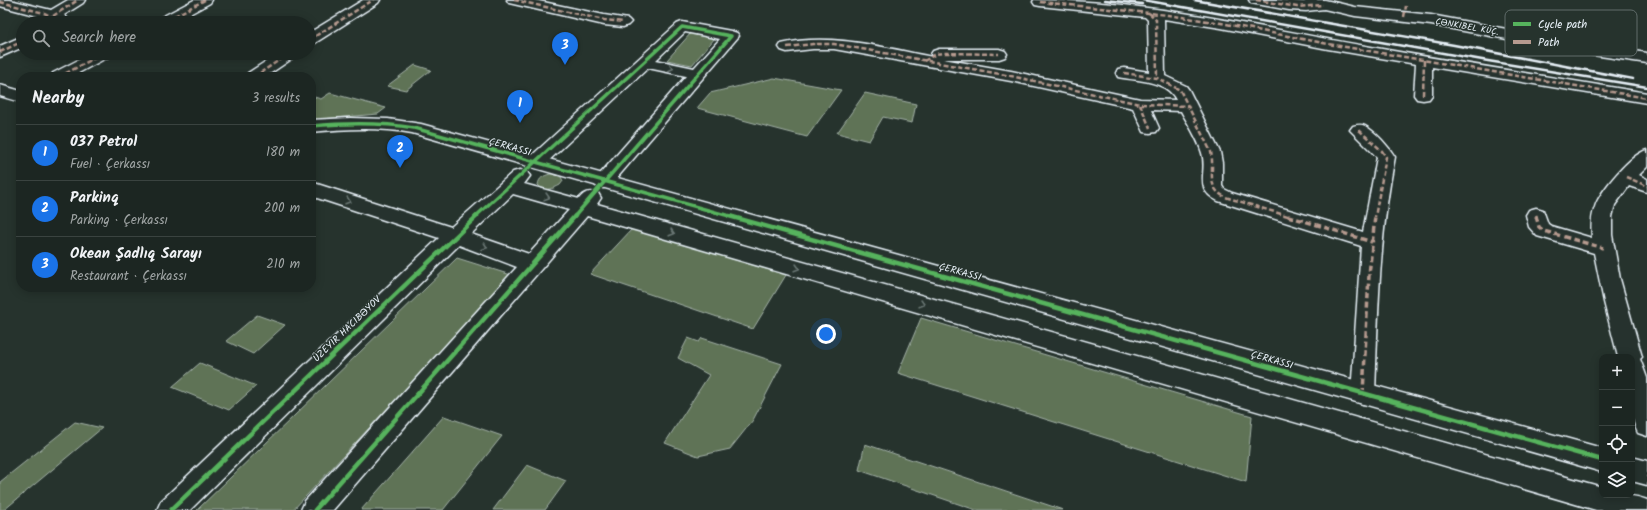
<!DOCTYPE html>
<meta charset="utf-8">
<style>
:root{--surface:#1c2622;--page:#252e2a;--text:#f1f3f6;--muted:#a0a5a5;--line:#3a4340;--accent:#1a73e8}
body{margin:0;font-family:Kalam,sans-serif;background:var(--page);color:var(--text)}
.controls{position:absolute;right:12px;bottom:12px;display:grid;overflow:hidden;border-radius:8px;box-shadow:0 2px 10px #0003}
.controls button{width:36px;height:36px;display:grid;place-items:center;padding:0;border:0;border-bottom:1px solid var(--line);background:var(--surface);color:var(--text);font:20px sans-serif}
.you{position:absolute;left:826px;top:334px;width:14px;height:14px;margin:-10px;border:3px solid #fff;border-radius:50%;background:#1a73e8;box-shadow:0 0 0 6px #1a73e833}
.badge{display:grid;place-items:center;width:26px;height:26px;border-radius:50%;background:var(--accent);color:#fff;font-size:13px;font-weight:700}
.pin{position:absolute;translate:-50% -33px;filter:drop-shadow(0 1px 2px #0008)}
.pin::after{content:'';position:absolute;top:21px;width:14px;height:12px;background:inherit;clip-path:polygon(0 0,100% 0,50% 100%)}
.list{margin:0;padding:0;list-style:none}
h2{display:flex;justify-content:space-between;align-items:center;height:52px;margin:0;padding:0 16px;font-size:17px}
h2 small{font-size:13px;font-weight:400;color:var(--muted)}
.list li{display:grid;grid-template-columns:26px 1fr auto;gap:12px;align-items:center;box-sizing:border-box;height:56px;padding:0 16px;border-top:1px solid var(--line)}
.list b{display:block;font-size:15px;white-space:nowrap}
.list p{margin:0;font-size:13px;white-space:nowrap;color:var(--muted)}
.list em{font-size:13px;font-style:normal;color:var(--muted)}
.icon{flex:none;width:22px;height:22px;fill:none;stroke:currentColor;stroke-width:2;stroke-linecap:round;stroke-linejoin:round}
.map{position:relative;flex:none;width:1647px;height:510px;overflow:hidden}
.search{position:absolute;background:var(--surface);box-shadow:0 2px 10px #0003;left:16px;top:16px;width:300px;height:44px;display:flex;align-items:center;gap:10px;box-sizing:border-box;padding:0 14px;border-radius:22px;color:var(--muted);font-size:15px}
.panel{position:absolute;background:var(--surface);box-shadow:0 2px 10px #0003;left:16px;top:72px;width:300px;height:220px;border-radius:16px}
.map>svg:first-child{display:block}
.green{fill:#5f7357;stroke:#a4b2a8}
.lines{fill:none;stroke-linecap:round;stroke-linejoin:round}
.street-casing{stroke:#e8f1f8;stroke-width:3}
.secondary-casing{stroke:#e8f1f8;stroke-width:3}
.street{fill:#26332d;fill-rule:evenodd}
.secondary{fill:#26332d;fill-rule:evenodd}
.rail{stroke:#e8f1f8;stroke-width:2.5}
.quiet-far1{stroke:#b69a8f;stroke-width:2.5;stroke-dasharray:5 2.5;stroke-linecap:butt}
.quiet{stroke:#b69a8f;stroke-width:3.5;stroke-dasharray:6 3.5;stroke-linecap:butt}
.cycleway-far1-casing{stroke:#26332d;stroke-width:5.5}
.cycleway-casing{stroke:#26332d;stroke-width:7}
.cycleway-far1{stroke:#56b35d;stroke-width:3.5}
.cycleway{stroke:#56b35d;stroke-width:4.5}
.oneway{stroke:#6a7674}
.labels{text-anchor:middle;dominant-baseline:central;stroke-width:3;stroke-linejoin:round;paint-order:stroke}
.far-street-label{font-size:9px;fill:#e8f1f8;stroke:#26332d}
.street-label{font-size:10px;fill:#e8f1f8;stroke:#26332d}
.key{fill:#26332d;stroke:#606c6a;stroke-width:1}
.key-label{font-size:11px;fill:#e8f1f8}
</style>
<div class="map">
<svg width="1647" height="510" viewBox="0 0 1647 510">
<rect width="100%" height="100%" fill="#26332d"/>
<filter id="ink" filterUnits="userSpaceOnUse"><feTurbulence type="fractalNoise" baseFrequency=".025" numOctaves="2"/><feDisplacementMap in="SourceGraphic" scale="8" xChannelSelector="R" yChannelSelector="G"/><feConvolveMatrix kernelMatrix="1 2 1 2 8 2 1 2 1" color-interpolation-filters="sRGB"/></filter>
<g filter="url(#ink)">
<g class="green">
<polygon points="691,33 715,38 692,65 667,60"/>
<polygon points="415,65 431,70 406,90 387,86"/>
<polygon points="774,78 841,90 807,137 697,108 710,93"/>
<polygon points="330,93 386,108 378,114 311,120 311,96 321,99"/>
<polygon points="865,93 916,104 912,123 883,117 869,141 837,133"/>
<path d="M550,174H557L561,177L563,181L560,185C553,189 544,192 538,185C539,178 543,176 550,174Z"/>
<polygon points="632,229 786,275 753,329 590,274"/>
<polygon points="457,258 511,275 293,510 197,510"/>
<polygon points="257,315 285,325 253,354 226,341"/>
<polygon points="921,318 1252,416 1246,482 898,373"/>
<polygon points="688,338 699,342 702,338 782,364 753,420 730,449 698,456 665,443 709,375 678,358"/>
<polygon points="200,363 256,386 229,410 172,387"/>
<polygon points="444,416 502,436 443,510 361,510"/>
<polygon points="75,422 102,428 4,510 0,510 0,482"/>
<polygon points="865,444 1063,510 976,510 859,470"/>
<polygon points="527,465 566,481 545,510 493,510"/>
</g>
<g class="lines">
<g class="street-casing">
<g id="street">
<polygon points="0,0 10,0 51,10 68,0 85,0 83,3 64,15 68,19 70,23 53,23 38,16 0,6"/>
<polygon points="194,0 212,0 210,3 173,23 153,23 156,20"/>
<polygon points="363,0 380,0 378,3 315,43 309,45 309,33"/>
<polygon points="507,0 534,0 604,15 628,19 631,22 628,25 623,27 604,25 509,3"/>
<path d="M1034,0C1133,0 1230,21 1327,39C1433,59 1540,75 1647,93V103L1432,67V95L1429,99L1423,100L1417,99L1414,95L1416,64L1328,49L1221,28L1164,19L1165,76L1186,86L1189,90L1220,152L1222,163V186L1224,189L1232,193L1363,232L1377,157L1350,130L1353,126C1357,125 1361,124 1365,126C1376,132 1389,147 1395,157C1379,235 1378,314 1375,394L1372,401L1363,404L1354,401L1351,394L1361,246L1218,201C1193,189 1208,173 1202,153C1198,139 1188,124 1181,111L1151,110L1159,128L1156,132L1150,133L1144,132L1133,108L1011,81L834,49H813L787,52L781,50L779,47L781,44C830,32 885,48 933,57L931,54L933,51L939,49H999L1005,51L1007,54L1005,57L999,59H943L1011,71L1140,99L1176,100C1167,80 1137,81 1118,77L1116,73L1118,69L1124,68L1149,72L1148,20L1145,17L1040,6L1035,5L1033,2Z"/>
<polygon points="1249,0 1280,0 1305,2 1304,0 1325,0 1355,7 1431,15 1593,45 1647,53 1647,63 1593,55 1431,25 1355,16 1324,9 1306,11 1289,10 1251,3"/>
<path d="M682,22L731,31L737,33L739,36L610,186L603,188L596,186L593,182L686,76L648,68L543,166L536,168L529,166L527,162L529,158L677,24ZM685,32L720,39L694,68L656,60Z"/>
<polygon points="23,36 23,47 0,57 0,46"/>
<polygon points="92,53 112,53 110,56 71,77 51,77 53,73"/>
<polygon points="279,53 298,53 296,56 265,77 246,77 248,73"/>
<path d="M1647,150V167L1639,175L1647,179V192L1629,186L1615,205L1612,217V235L1620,279L1642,357L1640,359L1647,378V436L1638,433C1627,411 1632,381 1632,357H1618L1604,302L1594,253L1537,236L1529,227L1526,215L1529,210L1536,208L1543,210L1548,224L1551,226L1592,238C1591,227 1591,217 1595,207C1600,191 1631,154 1647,150Z"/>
</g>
</g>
<g class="secondary-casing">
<g id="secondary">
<polygon points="0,85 21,91 21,102 0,96"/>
<path d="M350,118L388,119L421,124L1602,448V472L412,133C378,127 345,129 311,132V120Z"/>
<path d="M520,170L527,172L530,176L524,184L579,199C585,192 589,191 598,193L601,198L597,204L1602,487V495C1618,495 1632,494 1647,500V510H1596L587,216L333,510H301L305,501L517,267L459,245L190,510H157L161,501L439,238L311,196V182L451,227L513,172ZM513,194L569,210L529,254L471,234Z"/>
<polygon points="1632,457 1647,461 1647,485 1632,481"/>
</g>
</g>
<use href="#street" class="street"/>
<use href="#secondary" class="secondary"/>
<g class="rail">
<polyline points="1105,0 1142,4"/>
<polyline points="1143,0 1488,61 1647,87"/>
<polyline points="1194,0 1454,45 1633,79"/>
</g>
<g class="quiet-far1">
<polyline points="514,0 604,20 623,22"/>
<polyline points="1256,0 1297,7 1323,5"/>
<polyline points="0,2 44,13 63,22 61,23"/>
<polyline points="1040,2 1168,15 1221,23 1328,44 1647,98"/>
<polyline points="1149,13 1156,19 1157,78"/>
<polyline points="53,16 78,0"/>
<polyline points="1404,17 1406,6"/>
<polyline points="161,23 205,0"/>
<polyline points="309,40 373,0"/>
<polyline points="787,47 813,44 834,44 1011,76 1140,104 1187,106"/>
<polyline points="0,52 23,41"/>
<polyline points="924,61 936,54 944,53 999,54"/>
<path d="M1124,73L1157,78L1180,90L1211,152C1215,171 1205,187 1225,197L1291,217"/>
<polyline points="59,77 104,53"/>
<polyline points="254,77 290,53"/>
<polyline points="1423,95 1424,60"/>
<polyline points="1140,104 1150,128"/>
<polyline points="1359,130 1382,151 1386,157 1375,217"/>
<polyline points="1626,177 1647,186"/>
<polyline points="1536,215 1537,217"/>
</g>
<g class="quiet">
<polyline points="1288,216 1372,242"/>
<polyline points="1536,216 1539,227 1544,231 1603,248"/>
<polyline points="1363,394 1369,275 1375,216"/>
</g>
<g class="cycleway-far1-casing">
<g id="cycleway-far1">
<path d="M311,126C346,123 380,122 414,128L733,217"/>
<polyline points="475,217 682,27 731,36 574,217"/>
</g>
</g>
<g class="cycleway-casing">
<g id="cycleway">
<polyline points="729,216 1602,460"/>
<polyline points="171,510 477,216"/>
<polyline points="315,510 575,216"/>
</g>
</g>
<use href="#cycleway-far1" class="cycleway-far1"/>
<use href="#cycleway" class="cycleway"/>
</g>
<defs><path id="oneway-chevron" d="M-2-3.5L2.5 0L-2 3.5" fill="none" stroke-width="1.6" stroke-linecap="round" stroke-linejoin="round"/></defs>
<g class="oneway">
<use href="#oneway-chevron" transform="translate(671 68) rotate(12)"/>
<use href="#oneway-chevron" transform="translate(547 197) rotate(16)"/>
<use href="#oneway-chevron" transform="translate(348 201) rotate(18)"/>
<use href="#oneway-chevron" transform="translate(672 233) rotate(16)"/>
<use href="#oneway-chevron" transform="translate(485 247) rotate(20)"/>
<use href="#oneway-chevron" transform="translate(797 268) rotate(16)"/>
<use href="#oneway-chevron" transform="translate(922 304) rotate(16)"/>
</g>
</g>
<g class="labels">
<g class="far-street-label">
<text transform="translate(1467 27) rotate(10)">ÇƏNKIBEL KÜÇ.</text>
</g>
<g class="street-label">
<text transform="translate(510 147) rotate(16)">ÇERKASSI</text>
<text transform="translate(960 272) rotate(15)">ÇERKASSI</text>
<text transform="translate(347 329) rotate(-44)">ÜZEYIR HACIBƏYOV</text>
<text transform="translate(1272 360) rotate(16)">ÇERKASSI</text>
</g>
</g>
<rect x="1505" y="10" width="132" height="46" rx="6" class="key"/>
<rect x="1513" y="22" width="18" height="4" fill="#56b35d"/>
<rect x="1513" y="40" width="18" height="4" fill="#b69a8f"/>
<g class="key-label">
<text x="1538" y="28">Cycle path</text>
<text x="1538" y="46">Path</text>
</g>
</svg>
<div class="controls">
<button>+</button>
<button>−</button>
<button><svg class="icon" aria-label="locate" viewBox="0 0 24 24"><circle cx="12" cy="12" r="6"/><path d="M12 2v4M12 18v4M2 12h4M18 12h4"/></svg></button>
<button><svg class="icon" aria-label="layers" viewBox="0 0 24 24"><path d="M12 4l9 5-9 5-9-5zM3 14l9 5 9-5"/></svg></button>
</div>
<div class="you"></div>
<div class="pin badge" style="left:520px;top:123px">1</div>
<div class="pin badge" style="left:400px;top:168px">2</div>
<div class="pin badge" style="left:565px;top:65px">3</div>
<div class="search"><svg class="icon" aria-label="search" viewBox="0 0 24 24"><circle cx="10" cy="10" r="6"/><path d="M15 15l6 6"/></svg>Search here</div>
<section class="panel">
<h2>Nearby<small>3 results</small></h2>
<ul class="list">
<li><span class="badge">1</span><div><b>037 Petrol</b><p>Fuel · Çerkassı</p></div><em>180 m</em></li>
<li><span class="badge">2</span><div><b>Parkinq</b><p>Parking · Çerkassı</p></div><em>200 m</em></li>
<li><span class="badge">3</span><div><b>Okean Şadlıq Sarayı</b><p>Restaurant · Çerkassı</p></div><em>210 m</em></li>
</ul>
</section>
</div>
